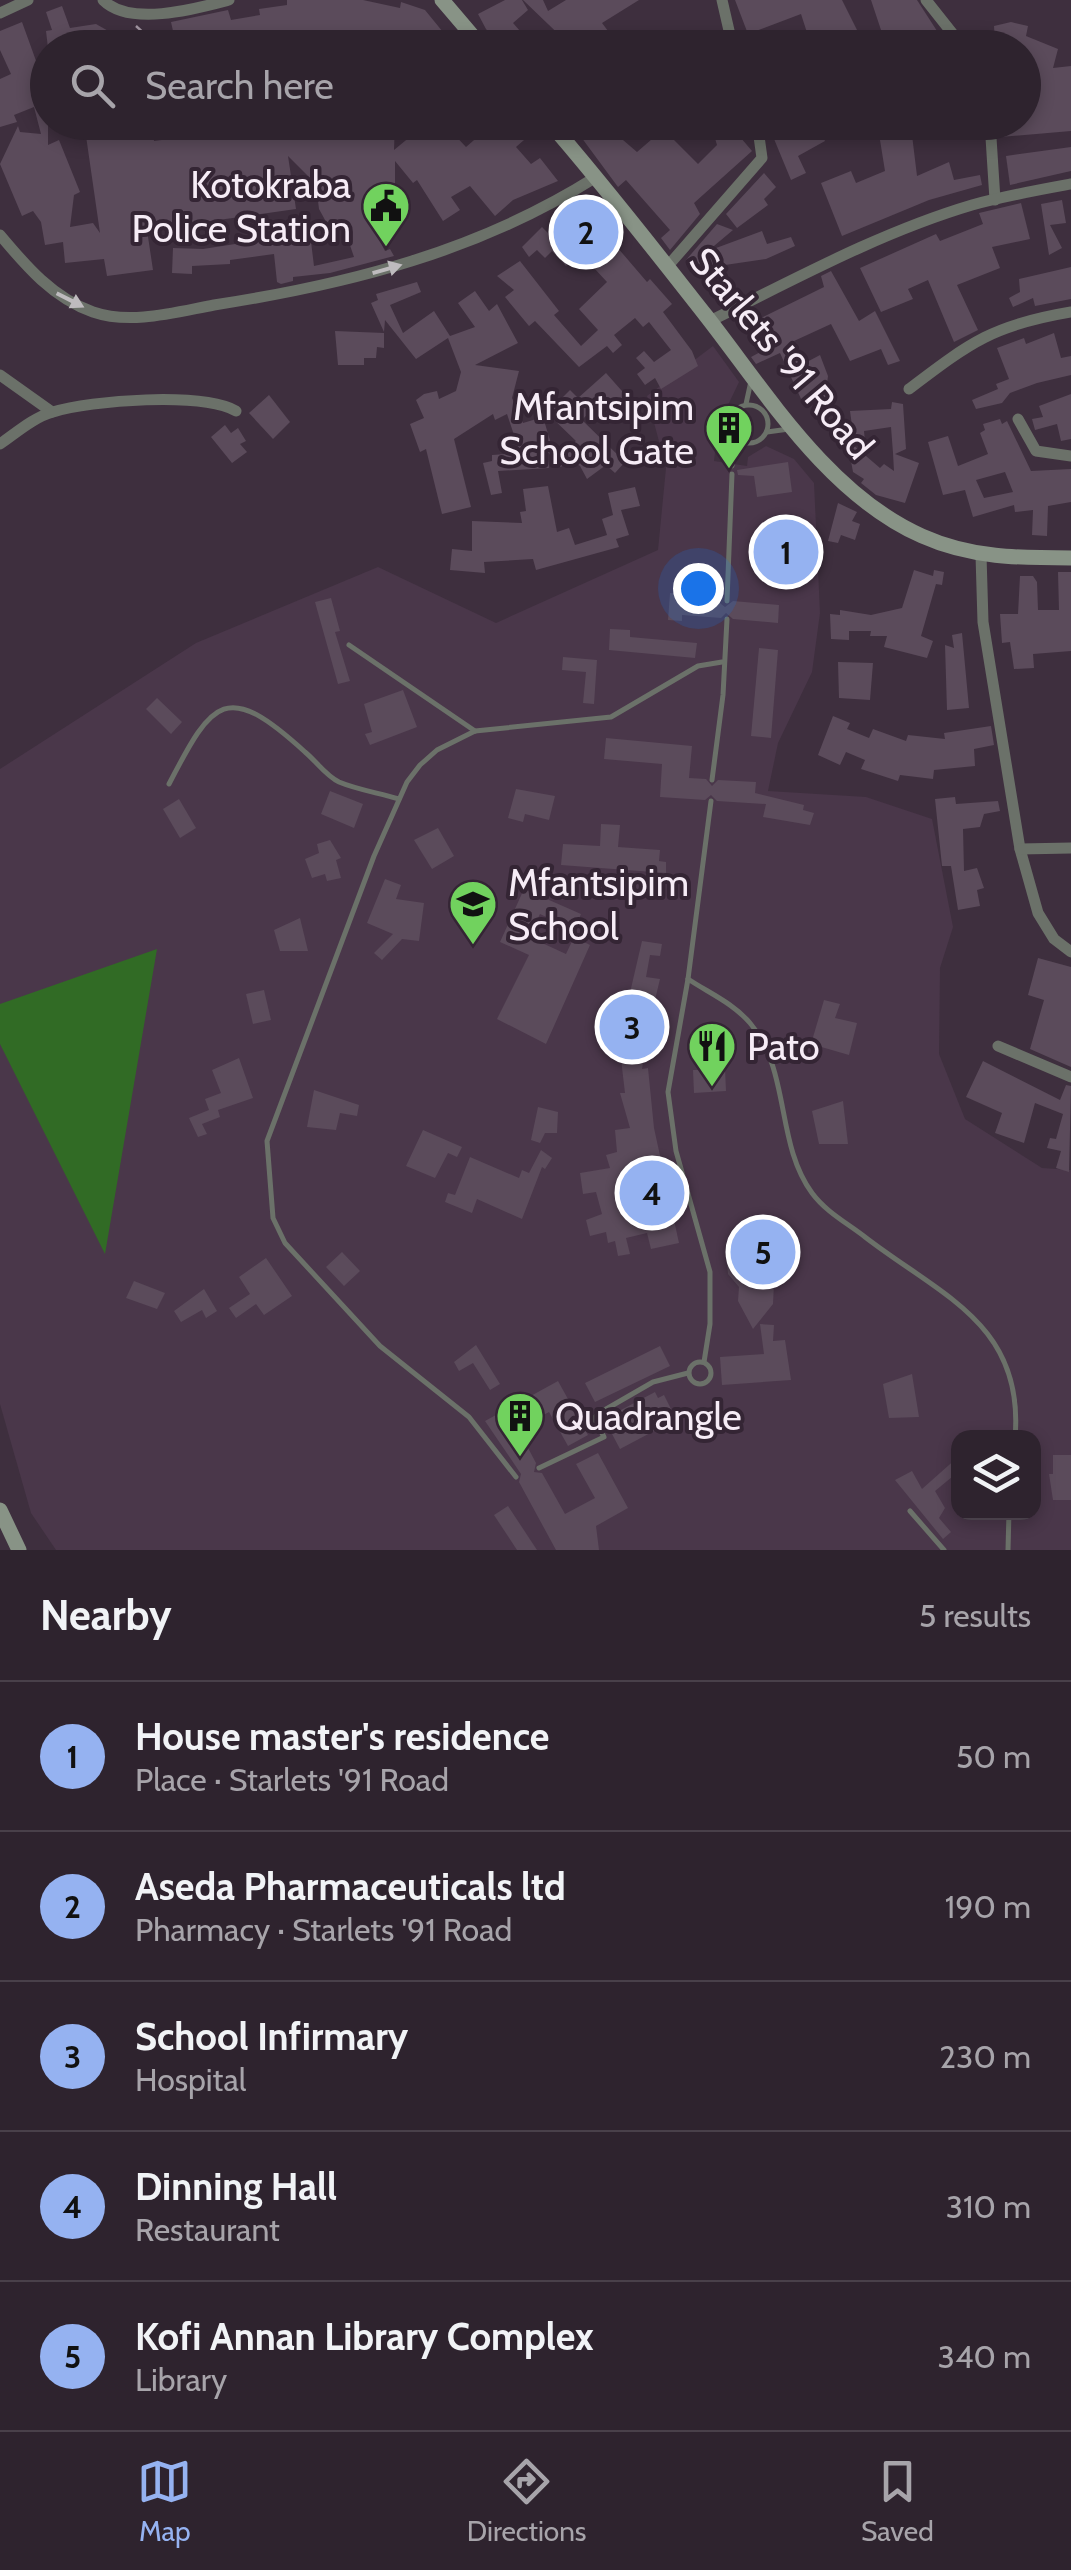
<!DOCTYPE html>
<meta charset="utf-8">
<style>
:root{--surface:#2e232e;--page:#362b36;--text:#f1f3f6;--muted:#a7a4aa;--line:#49404a;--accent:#95b2f1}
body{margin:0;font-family:Cabin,sans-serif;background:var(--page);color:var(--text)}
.controls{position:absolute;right:30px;bottom:30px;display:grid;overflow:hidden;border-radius:20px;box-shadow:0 5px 15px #0003}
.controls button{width:90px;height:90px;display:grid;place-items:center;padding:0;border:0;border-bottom:2px solid var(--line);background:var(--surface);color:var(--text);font:50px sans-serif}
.you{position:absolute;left:698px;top:588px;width:35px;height:35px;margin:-25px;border:8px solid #fff;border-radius:50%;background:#1a73e8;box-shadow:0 0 0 15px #1a73e833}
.badge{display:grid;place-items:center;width:65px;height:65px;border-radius:50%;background:var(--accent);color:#111;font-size:32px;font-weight:700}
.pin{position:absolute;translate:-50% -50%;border:5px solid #fff;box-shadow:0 2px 10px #0006}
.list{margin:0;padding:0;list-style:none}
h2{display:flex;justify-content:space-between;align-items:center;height:130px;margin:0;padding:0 40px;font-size:42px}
h2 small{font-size:32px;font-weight:400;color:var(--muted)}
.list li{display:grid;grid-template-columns:65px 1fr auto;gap:30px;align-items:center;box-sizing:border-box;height:150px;padding:0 40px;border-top:2px solid var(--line)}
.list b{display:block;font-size:38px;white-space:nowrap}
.list p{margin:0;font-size:32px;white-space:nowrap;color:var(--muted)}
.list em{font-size:32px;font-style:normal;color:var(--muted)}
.icon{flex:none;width:55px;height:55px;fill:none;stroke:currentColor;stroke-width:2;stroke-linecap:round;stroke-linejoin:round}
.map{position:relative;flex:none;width:1071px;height:1550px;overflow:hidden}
.search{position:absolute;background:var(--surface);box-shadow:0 5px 15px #0003;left:30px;right:30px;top:30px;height:110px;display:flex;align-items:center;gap:25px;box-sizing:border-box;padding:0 35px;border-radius:55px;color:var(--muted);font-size:38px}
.sheet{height:880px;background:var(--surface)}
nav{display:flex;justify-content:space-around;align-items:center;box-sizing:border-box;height:140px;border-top:2px solid var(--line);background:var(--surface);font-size:28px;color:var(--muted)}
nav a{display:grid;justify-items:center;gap:5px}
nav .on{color:var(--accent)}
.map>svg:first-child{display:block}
.built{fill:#4a374a;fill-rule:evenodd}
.green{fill:#316b25}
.building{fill:#5b4b5b;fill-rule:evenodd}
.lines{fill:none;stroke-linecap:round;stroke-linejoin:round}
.path{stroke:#a296a2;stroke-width:2.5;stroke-dasharray:8 8;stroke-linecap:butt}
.lane{stroke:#6b7169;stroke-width:5}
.street{stroke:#6b7169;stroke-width:11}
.secondary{stroke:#889386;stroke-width:15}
.oneway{fill:#bebbbe}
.labels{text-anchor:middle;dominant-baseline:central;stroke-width:8;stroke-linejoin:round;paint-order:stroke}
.poi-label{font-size:38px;fill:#f6ecf6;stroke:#342534;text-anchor:start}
.street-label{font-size:38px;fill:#f6ecf6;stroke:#342534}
</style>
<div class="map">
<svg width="1071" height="1550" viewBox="0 0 1071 1550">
<rect width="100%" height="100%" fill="#3e2f3e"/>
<path class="built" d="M713,346L739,382L718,426L714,461L747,466L748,457L766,446L794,459L814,483L820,613L812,672L778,743L768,791L866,797L932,819L953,927L940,968L939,1054L965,1119L1042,1168L1071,1170V1550H56L31,1513L0,1404V769L196,643L378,567L496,623L658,550L666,468L647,396ZM958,1438H1034V1512H958Z"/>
<polygon class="green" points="157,949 105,1254 0,1044 0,1004"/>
<g class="building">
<polygon points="287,0 363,0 400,8 401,2 425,10 456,48 438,43 433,48 48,48 46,31 52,30 46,12 62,6 70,28 96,24 126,41 173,31 171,22 228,10 231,20 260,15 259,9 287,5"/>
<polygon points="505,0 522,0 528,10 513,23 535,48 502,48 486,29 478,14"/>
<polygon points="523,0 543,0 548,11 566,0 639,0 602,23 608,31 593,40 590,34 573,48"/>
<polygon points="735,0 842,0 862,40 842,48 812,48 801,14 748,34"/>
<polygon points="871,0 917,0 948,48 887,48"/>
<polygon points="22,22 48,94 48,145 59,140 80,192 74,195 70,227 93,223 100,233 85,129 134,122 152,122 154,141 192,136 190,122 232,122 233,130 295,122 371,129 371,122 395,122 394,150 428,122 458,122 450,130 466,147 495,122 510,122 524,140 516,147 531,164 540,158 558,181 513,200 495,216 470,186 451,197 460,210 443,221 417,180 413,183 395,161 395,198 364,198 373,220 370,222 385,251 390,249 394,256 330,273 293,277 293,281 281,284 277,282 274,254 230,260 230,264 192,266 192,274 172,273 173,248 203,249 287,236 288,219 308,217 314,266 354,257 342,222 330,229 319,209 318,201 328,196 288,156 296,209 147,230 153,270 107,276 104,259 65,263 63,242 45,245 41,222 33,211 22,216 0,164 18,126 20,132 41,134 34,107 14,115 17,122 0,127 0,79 11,74 0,50 0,31"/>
<polygon points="1011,22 1028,26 1026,36 1058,49 1053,68 1071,66 1071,131 1000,137 999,122 1024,122 1024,48 995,42 994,26"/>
<polygon points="570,122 602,122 637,152 659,133 653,122 704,122 674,140 698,164 717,145 710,122 748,122 748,127 735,131 752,151 694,203 700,214 670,250 661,238 670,230 626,180 618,187"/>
<polygon points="767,122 816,122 825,141 798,156 806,173 791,180"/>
<polygon points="912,135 917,176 949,162 954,180 980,175 982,185 929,200 842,236 821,183 851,171 856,183 885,171 880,140"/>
<polygon points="1071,147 1071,171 1010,185 1006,156"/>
<polygon points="764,173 776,187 764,199 768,205 737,228 726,214"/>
<polygon points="1062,200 1066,223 1050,225 1062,248 1049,255 1041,204"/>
<polygon points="1021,203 1030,239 992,247 1000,268 957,285 978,330 954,342 928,280 908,289 913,299 881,312 860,268 936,234 940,241 983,224 979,213"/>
<polygon points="587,212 647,282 650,279 672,304 663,312 692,351 698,366 661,389 655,378 645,385 637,374 645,368 636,358 644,351 654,362 671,350 649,322 643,327 635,318 614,335 622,345 613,353 607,346 579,367 535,321 529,326 505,297 514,290 497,276 520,261 559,311 554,315 581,346 598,330 579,309 607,282 594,268 597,265 584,251 566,266 552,251 545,258 537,250 529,257 522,247 542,227 551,236 557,231 561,235"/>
<polygon points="717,224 733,230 708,251 762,231 767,244 791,237 795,246 766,259 725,265 723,271 686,260"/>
<polygon points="1071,267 1071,299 1035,306 1033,298 1013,307 1009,298 1020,292 1019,279"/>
<polygon points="831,271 859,321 875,311 900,361 888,365 881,349 850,361 831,324 794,341 805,363 820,355 828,376 825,399 802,401 780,353 756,364 751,357 773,345 759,319 824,287 821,276"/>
<polygon points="417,282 421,292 390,305 403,333 434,311 450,336 475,327 458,303 475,291 489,311 497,304 518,343 475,365 519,371 512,398 523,423 543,417 555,457 576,441 547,413 570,390 578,398 606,373 637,408 628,418 608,399 600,401 582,420 625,462 615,473 606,465 587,479 580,466 573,462 560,467 547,451 549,468 498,471 502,493 491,495 483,463 492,461 492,455 520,453 507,414 495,420 493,414 454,439 471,507 442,514 426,449 420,452 410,424 424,418 416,400 424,394 437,391 439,399 456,391 461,372 448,338 416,359 385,320 384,332 371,303 378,300 376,294"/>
<polygon points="335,331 384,333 384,348 377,347 376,358 364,358 364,365 338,365"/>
<polygon points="1054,333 1061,358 1071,356 1071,375 1037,383 1010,393 1002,403 976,409 972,400 998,389 996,384 1009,379 997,348 1024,338 1026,344"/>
<polygon points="1071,394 1071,439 1061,441 1057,424 1035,430 1032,419 1043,417 1039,406"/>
<polygon points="269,395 290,422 273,439 249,413"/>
<path d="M892,402L903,404L906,449L895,454L919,463L905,503L876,495L861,483L864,479L853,472L846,434L853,433L850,411L891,409ZM891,427L893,453L894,471L884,464L880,468L852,444L865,442L864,431Z"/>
<path d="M1000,419L1002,424L1007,421L1031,471L1071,469V502L1048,506L1047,536L1032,535L1033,510L1015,512L1014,505L973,517L965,490L943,495L928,442L948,436L958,466L988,454L980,433L985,430L983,424ZM1005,472L1013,492L984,498L976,480Z"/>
<polygon points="225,425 231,433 238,428 246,441 240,444 247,452 232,463 211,437"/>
<polygon points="788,462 792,492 757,497 754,476 738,475 737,470"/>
<polygon points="548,486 557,532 569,528 575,545 607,535 602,519 613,515 608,493 635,487 640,506 621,510 629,535 616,539 619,547 536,570 533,559 484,562 485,573 450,570 452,549 472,551 472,521 522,523 520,512 526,511 523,489"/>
<polygon points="838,503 857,512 852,521 860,524 855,540 841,535 838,543 828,541"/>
<polygon points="775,522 781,542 798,537 806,562 782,568 780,587 760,526"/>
<polygon points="914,570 933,576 934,570 944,572 942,585 936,584 921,636 933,641 927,658 884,647 887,636 870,636 871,631 849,631 849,640 831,639 830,614 840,615 840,610 871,615 902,608"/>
<polygon points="1058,572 1071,572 1071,651 1033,654 1034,668 1014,669 1010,642 1002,643 1000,614 1018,614 1020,576 1033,576 1037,582 1038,610 1059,610"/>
<polygon points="689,575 718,577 716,600 725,607 733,601 779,605 778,623 733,619 726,613 721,618 682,615 682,621 668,620 670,593 687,594"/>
<polygon points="331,598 340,631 335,632 350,681 338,684 315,602"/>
<polygon points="610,629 630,630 630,637 697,643 695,658 609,650"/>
<polygon points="962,633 969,708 947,710 945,645 954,648 952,635"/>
<polygon points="759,648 778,650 771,738 751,736"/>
<polygon points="563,657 597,660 594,704 583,703 586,672 562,670"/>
<polygon points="838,662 873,663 870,700 839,698"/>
<polygon points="403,690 417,727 370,745 365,734 372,732 364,704"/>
<polygon points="157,698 182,722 171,734 146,709"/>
<polygon points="833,716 850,723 847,729 869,738 873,729 906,741 908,735 945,739 944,733 991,726 994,745 974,749 975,766 934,770 933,779 900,775 898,781 861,769 865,760 846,752 840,765 818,755"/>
<polygon points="606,738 692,746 689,778 706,779 712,786 718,780 756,782 755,793 804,805 803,810 814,813 810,825 763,817 766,804 717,801 711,795 705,800 660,797 662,764 604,759"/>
<polygon points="516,789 555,796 549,820 525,814 523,822 508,818"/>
<polygon points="330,791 363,804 354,828 321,814"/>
<polygon points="955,797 956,804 998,801 1000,811 984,814 980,827 963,829 964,871 977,868 984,888 977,890 980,906 958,910 951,866 942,866 935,799"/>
<polygon points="179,799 196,828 180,838 163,809"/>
<polygon points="601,824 620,825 618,847 660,850 659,861 666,862 666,873 561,865 563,844 600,846"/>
<polygon points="438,828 454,856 432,869 414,840"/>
<polygon points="330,840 341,858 336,860 341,878 327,881 325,874 312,878 305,859 319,853 317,844"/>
<polygon points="385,879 401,885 396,899 424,903 419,941 402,939 382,960 374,953 393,934 367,923"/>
<polygon points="524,889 581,914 574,930 540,914 529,937 566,954 574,937 590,945 546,1044 497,1019 529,955 500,942"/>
<polygon points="300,918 308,951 280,951 274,930"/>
<polygon points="642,941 662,944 660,956 650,955 646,977 660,979 649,1025 657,1027 655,1040 647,1039 642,1069 648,1068 654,1128 679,1243 651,1249 647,1233 626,1238 630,1254 618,1256 615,1241 608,1243 606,1232 590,1236 586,1220 602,1214 596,1192 583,1194 580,1173 610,1168 606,1155 617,1152 615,1130 630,1128 620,1093 625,1093 621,1059 612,1058 620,1018 632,1020 636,998 629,997"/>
<polygon points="1038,958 1071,967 1071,1067 1030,1049 1044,1000 1028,995"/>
<polygon points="264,990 271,1020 253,1024 246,994"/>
<polygon points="824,1000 840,1004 835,1018 857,1023 849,1055 811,1044"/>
<polygon points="239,1058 253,1098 218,1110 220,1117 202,1124 207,1134 198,1137 189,1118 209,1110 205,1099 221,1093 212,1070"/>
<polygon points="983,1061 1060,1100 1066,1085 1071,1086 1069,1172 1056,1168 1061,1151 1047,1148 1050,1138 1056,1139 1063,1114 1035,1103 1024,1143 995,1133 1002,1113 966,1097"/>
<polygon points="725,1069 726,1091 694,1093 693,1070"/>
<polygon points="314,1090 359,1105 357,1116 340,1113 336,1130 307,1127"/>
<polygon points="843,1101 848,1144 819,1144 812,1111"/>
<polygon points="538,1107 558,1112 557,1133 545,1133 540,1143 531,1140"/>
<polygon points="423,1130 462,1147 457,1157 448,1153 435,1178 406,1166"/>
<polygon points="541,1150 552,1158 545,1169 542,1167 522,1219 477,1199 472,1213 445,1202 448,1193 455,1195 470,1157 519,1178 522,1170 529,1173"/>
<polygon points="756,1237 775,1247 782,1267 774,1284 773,1304 753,1329 738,1301 739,1287 728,1274 727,1263 736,1244"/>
<polygon points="342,1252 360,1271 344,1286 326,1267"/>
<polygon points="266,1258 292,1296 264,1315 256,1304 236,1318 229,1308 250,1294 239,1277"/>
<polygon points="134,1281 165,1293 157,1309 126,1298"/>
<polygon points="204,1289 217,1311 206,1318 202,1310 181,1322 174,1311"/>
<polygon points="760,1324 774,1325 773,1341 785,1340 791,1380 722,1385 720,1357 764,1354"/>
<polygon points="476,1345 500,1384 490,1390 473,1363 459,1371 454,1362"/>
<polygon points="660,1346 670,1366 595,1402 585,1383"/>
<polygon points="912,1374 919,1417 889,1418 883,1384"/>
<polygon points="558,1381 588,1435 568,1446 549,1412 518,1429 536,1463 534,1472 542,1473 565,1514 595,1498 576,1464 598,1453 628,1508 596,1526 599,1550 556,1550 519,1482 521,1474 485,1421"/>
<polygon points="655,1392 658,1398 664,1395 673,1413 668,1416 671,1422 620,1449 604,1419"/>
<polygon points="1053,1455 1071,1455 1071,1500 1053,1500 1049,1474 1053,1474"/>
<polygon points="958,1457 958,1472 935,1491 945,1508 939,1518 951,1532 943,1539 895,1480 912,1471 922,1489"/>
<polygon points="508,1506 537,1550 517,1550 494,1515"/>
</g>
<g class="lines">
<g class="path">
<polyline points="136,26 146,35 150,48"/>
<polyline points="164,122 182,131 242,122"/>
</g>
<g class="lane">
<polyline points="746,404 751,381"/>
<circle cx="749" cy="424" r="19"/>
<polyline points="767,432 789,429"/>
<polyline points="732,433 734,452"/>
<polyline points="732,466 734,452 747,443"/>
<polyline points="727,601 732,474"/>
<polyline points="349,645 475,731"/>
<polyline points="712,780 723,695 727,619"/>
<path d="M169,784C213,699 226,680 305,752C316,761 326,776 339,782C358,790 380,793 399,799"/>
<path d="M688,979C709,993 733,1003 750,1023C791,1072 775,1142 812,1193C826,1212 847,1223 865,1237C940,1295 1025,1324 1015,1438"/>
<circle cx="700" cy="1373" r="11"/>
<polyline points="704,1362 710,1324 710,1272 676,1151 668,1092 688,979 711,801"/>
<polyline points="539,1468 604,1437 594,1418 601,1412 653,1382 688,1373"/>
<polyline points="516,1477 469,1417 380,1346 285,1243 273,1218 267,1141 374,856 407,782 420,765 437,750 475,731 611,717 698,666 722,662"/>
<polyline points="910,1511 944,1550"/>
<polyline points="1008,1550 1009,1512"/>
</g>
<g class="street">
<path d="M103,0C130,27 195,9 229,0"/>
<polyline points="722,0 733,48"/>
<polyline points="926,0 964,48"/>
<polyline points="0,13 28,0"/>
<polyline points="990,122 995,200"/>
<path d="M0,235C26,266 53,298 93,312C131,325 176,312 214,305C350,284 479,251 596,177"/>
<polyline points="667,267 762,158 757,122"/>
<path d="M710,321C795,279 881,232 972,205C1004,196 1038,190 1071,184"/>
<polyline points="0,375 52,412"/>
<path d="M909,389C971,342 993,325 1071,312"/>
<polyline points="1018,419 1036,451 1071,456"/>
<path d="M0,444C16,433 34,417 53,412C91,400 202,392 236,411"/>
<polyline points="981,555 983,622 1020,849 1038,913 1054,939 1071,952"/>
<polyline points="1020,849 1071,848"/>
<polyline points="998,1046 1071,1077"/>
</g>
<g class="secondary">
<polyline points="442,0 483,48"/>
<path d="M549,122C604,185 655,251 707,317C767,394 829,495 922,536C971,558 1019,558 1071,558"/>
<polyline points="0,1510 19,1550"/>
</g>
</g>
<defs><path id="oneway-solid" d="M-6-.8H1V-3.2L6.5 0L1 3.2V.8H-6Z" transform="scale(2.5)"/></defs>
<g class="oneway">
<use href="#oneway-solid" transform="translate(387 269) rotate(-16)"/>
<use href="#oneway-solid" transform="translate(70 300) rotate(27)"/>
</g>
<defs>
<g id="civic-pin" transform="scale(2.5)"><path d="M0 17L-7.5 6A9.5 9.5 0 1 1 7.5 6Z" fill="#71d25e" stroke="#342534"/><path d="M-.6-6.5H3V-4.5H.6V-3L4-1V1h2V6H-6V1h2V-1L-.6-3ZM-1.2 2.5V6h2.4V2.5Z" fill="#111"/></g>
<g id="building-pin" transform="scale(2.5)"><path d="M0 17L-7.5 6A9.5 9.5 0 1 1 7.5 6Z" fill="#71d25e" stroke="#342534"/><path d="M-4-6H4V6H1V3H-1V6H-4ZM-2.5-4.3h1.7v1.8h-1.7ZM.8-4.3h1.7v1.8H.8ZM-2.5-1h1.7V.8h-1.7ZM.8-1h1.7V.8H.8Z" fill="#111"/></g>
<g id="school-pin" transform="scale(2.5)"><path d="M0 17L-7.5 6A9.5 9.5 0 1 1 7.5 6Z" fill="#71d25e" stroke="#342534"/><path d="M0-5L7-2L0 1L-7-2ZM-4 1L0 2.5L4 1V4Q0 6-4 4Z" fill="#111"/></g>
<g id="restaurant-pin" transform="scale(2.5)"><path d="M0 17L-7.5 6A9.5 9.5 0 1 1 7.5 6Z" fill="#71d25e" stroke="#342534"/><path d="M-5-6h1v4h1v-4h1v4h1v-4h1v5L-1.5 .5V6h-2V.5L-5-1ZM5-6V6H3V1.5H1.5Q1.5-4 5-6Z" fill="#111"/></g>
</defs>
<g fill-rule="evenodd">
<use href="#civic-pin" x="386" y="206"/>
<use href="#building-pin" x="729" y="428"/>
<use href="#school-pin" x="473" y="904"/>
<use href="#restaurant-pin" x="712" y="1046"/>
<use href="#building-pin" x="520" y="1416"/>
</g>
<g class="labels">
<g class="poi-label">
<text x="351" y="184" text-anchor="end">Kotokraba<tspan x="351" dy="44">Police Station</tspan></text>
<text x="694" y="406" text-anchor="end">Mfantsipim<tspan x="694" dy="44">School Gate</tspan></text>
<text x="508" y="882">Mfantsipim<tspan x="508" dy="44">School</tspan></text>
<text x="747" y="1046">Pato</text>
<text x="555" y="1416">Quadrangle</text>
</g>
<g class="street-label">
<text transform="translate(782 353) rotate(50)">Starlets '91 Road</text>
</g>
</g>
</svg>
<div class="controls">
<button><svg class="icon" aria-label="layers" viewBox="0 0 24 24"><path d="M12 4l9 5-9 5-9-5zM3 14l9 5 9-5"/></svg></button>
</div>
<div class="you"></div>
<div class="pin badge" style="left:786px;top:552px">1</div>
<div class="pin badge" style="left:586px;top:232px">2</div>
<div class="pin badge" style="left:632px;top:1027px">3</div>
<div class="pin badge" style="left:652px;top:1193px">4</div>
<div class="pin badge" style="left:763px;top:1252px">5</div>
<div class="search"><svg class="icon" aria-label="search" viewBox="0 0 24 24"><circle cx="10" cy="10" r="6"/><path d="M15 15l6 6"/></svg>Search here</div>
</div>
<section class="sheet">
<h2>Nearby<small>5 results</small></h2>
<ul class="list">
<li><span class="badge">1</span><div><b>House master's residence</b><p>Place · Starlets '91 Road</p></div><em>50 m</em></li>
<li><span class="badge">2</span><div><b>Aseda Pharmaceuticals ltd</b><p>Pharmacy · Starlets '91 Road</p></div><em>190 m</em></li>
<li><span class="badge">3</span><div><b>School Infirmary</b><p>Hospital</p></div><em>230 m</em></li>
<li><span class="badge">4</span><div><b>Dinning Hall</b><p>Restaurant</p></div><em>310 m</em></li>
<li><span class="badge">5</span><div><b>Kofi Annan Library Complex</b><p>Library</p></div><em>340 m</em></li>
</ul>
</section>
<nav>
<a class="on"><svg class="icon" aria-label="map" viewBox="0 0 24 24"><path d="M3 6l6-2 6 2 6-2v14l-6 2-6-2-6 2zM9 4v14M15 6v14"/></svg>Map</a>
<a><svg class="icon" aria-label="directions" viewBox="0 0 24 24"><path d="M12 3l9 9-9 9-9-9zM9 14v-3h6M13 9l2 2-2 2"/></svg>Directions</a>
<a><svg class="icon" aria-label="saved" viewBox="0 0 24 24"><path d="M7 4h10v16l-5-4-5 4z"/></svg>Saved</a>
</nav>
